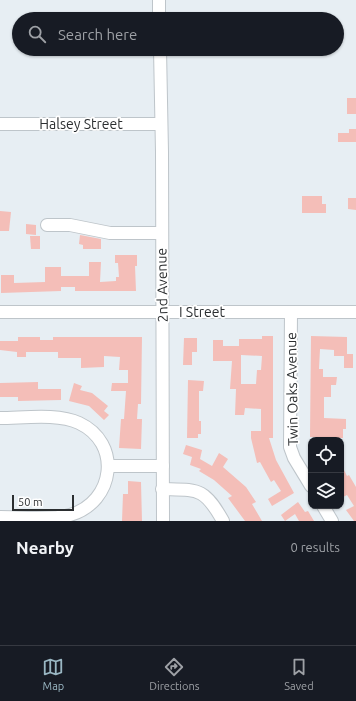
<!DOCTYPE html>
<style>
:root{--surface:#171b24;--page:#242831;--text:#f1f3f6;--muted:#9ea1a6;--line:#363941;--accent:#9ab7c3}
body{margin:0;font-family:Ubuntu,sans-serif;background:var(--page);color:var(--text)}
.controls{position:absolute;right:12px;bottom:12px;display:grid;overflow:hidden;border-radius:8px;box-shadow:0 1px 3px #0004}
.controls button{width:36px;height:36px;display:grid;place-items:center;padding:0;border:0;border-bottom:1px solid var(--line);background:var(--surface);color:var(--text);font:20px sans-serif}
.scale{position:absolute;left:12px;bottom:10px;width:62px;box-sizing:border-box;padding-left:4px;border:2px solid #2b2e30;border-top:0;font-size:11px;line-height:14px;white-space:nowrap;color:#2b2e30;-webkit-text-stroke:3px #fff;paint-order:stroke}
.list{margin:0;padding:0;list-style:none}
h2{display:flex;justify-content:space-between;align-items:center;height:52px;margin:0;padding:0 16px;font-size:17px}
h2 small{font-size:13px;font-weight:400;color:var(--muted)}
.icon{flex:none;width:22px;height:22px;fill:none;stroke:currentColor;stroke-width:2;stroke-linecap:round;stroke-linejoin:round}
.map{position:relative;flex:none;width:356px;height:521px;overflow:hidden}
.search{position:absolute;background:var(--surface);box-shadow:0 1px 3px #0004;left:12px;right:12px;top:12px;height:44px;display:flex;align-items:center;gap:10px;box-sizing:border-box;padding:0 14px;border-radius:22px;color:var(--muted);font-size:15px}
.sheet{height:124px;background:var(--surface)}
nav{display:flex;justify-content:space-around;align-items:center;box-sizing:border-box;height:56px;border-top:1px solid var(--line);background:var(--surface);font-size:11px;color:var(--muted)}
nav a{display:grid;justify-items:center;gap:2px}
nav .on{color:var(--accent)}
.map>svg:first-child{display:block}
.building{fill:#f4beb8;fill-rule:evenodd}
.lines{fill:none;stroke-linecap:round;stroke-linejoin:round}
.minor-casing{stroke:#bec5ca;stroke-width:14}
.minor{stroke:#fff;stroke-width:12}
.labels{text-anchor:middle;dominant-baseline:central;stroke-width:3.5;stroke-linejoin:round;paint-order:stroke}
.street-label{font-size:14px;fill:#2b2e30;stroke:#fff}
</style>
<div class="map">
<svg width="356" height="521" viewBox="0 0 356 521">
<rect width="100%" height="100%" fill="#e7eef3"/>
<g class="building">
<rect x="347" y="98" width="9" height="16"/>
<polygon points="349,129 356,129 356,142 338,142 338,133 349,133"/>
<polygon points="302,196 322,196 322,204 326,204 326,213 302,213"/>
<polygon points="348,198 356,198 356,210 348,209"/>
<polygon points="0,211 11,212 9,231 0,231"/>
<polygon points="26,224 36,225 36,235 26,234"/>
<polygon points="80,235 101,239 101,249 83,249 83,245 79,244"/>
<polygon points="30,236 40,236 40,249 31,249"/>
<polygon points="115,255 137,255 137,266 135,266 136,291 75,291 75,287 61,287 61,291 1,293 1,275 14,275 14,283 45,282 45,267 61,267 61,276 89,276 89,262 101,262 100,282 116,281 116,277 119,277 118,263 115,263"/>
<path d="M262,336H273V438H269L276,460L294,493L272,506L268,499L281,491L274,480L271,482L260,462L257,463L251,438V431H261V409L245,408L244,415H235L236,389H230L232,361H213V340H223V346H239V339H262ZM241,355L262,356L261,370H257L256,384H241Z"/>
<polygon points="311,336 347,337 347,354 353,354 353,368 344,368 344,356 334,356 334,350 320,349 319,369 323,369 323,377 337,377 336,385 331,385 331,397 324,397 324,418 346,419 346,429 343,429 343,438 310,437"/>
<polygon points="18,337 40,337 40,340 53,340 53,337 142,337 141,404 138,404 137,419 142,419 141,449 119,448 121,419 124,419 126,391 111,391 112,383 128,383 128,370 119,370 120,357 104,356 104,367 81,368 81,358 58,358 58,352 26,352 26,357 17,357 17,352 0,350 0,341 18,341"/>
<polygon points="184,338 197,338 197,352 192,352 192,365 183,365"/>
<polygon points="188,380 204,381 203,391 199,391 199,421 201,421 201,434 198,434 198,438 187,438"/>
<polygon points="38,382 38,389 61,389 61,400 18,401 18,397 0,397 0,383"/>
<polygon points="74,383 82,386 80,390 92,393 108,406 104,411 109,415 104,420 89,406 69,401"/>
<polygon points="186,445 202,450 200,459 212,466 219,453 228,459 223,467 246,487 256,502 252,504 262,521 245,521 228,498 232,496 214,480 199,471 201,469 190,465 192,457 183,454"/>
<polygon points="341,464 347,476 349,475 356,487 356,521 354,521 346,510 354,506 347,495 341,498"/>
<polygon points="128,481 141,482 142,521 122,521 123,494 128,494"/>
<polygon points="298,502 305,512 308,511 314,521 299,521 295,514 285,521 281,515"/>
</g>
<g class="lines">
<g class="minor-casing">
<g id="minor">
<polyline points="159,0 159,19"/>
<polyline points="160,49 162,152 163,521"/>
<polyline points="0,124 161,124"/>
<polyline points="47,225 70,225 110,233 161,233"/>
<polyline points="0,312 356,312"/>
<polyline points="291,312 290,447 294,458 311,486"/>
<path d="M0,418C23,418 58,413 79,423C122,443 115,502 70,515C52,520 20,517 0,517"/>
<polyline points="109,466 163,466"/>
<path d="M162,489C198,490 204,487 223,521"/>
<polyline points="323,506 332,521"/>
</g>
</g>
<use href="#minor" class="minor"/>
</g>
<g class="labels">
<g class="street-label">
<text x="81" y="124">Halsey Street</text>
<text transform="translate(162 285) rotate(-91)">2nd Avenue</text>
<text x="202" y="312">I Street</text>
<text transform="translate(292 389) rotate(-91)">Twin Oaks Avenue</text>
</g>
</g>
</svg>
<div class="controls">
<button><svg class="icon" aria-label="locate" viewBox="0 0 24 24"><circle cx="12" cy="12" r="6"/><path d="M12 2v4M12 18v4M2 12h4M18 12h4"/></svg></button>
<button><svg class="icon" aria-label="layers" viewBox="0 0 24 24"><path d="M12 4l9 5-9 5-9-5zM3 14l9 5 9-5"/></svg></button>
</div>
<div class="scale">50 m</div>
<div class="search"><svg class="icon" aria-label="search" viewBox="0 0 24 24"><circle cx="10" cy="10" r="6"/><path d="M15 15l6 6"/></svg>Search here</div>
</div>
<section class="sheet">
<h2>Nearby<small>0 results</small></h2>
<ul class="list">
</ul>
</section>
<nav>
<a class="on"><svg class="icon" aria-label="map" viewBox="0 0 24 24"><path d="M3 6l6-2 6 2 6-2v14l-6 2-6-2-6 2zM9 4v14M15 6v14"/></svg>Map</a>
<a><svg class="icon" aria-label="directions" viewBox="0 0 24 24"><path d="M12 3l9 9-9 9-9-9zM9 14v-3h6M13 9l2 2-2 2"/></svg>Directions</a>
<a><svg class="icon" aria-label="saved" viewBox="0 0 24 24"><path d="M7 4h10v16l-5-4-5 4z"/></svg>Saved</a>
</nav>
